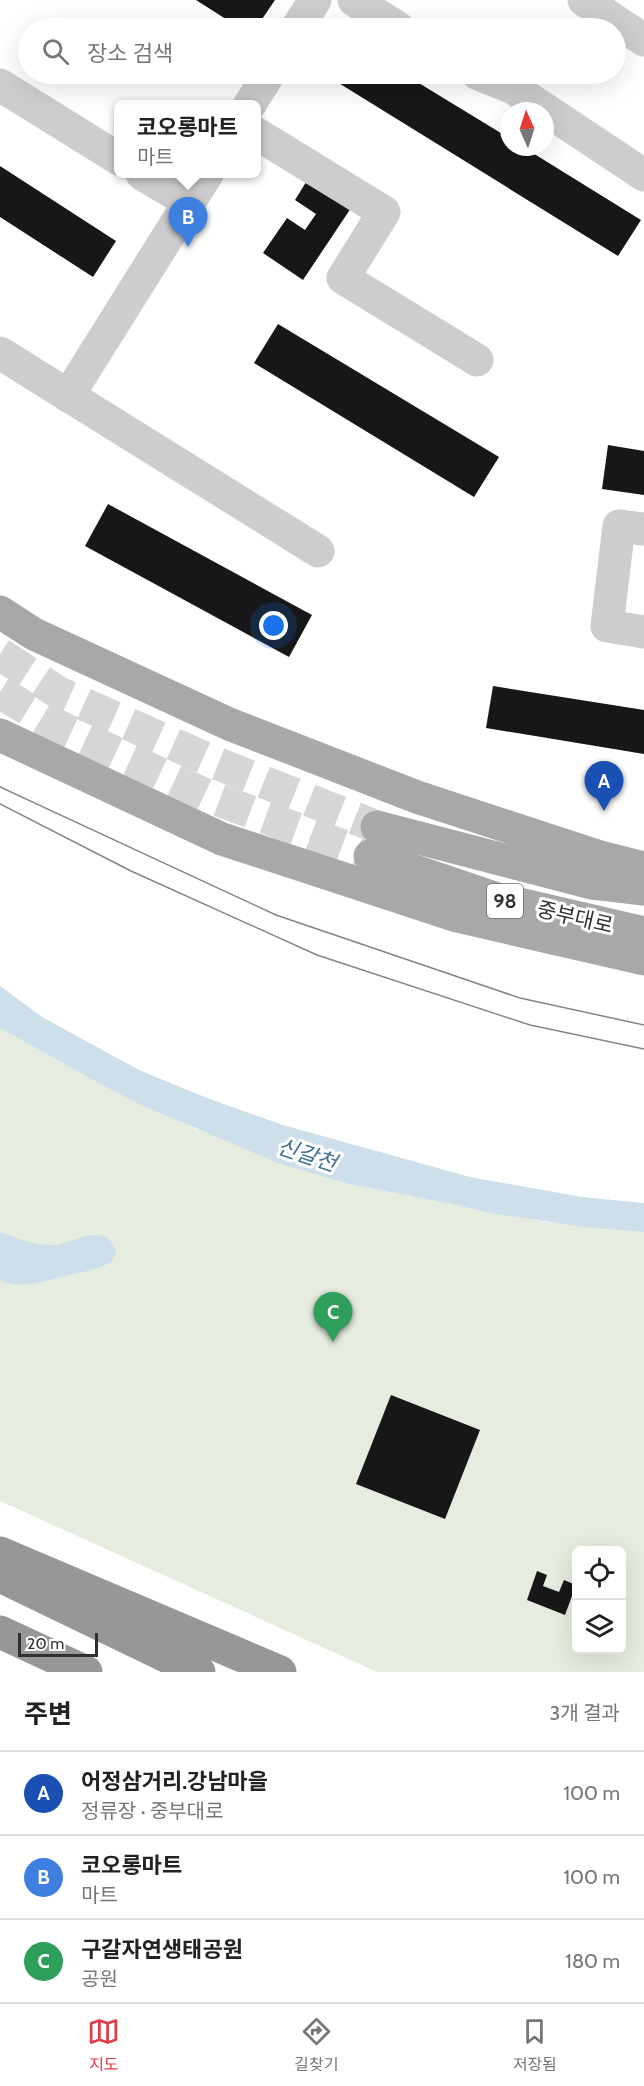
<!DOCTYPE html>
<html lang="ko">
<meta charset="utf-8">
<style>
:root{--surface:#fff;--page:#f2f2f2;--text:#222;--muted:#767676;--line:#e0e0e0;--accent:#de3c49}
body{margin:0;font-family:Cabin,"Noto Sans KR",sans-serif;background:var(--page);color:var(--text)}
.controls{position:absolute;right:18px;bottom:18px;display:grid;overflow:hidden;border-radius:9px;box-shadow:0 6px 24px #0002}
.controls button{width:54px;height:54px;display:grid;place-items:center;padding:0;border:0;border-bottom:2px solid var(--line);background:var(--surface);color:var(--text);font:30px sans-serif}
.compass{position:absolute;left:500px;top:102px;width:54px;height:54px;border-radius:50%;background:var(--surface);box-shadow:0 6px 24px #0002;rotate:357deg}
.scale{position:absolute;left:18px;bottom:15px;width:80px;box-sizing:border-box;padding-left:6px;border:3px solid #303030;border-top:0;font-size:16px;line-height:21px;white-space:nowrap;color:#303030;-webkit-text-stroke:4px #fff;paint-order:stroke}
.you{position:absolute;left:274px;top:626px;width:21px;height:21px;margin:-15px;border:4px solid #fff;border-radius:50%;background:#1a73e8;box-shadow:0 0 0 9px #1a73e833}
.badge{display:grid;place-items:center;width:39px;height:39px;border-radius:50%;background:var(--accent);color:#fff;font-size:20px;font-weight:700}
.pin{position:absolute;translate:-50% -50px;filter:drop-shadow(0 2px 3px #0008)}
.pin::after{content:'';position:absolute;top:32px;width:21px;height:18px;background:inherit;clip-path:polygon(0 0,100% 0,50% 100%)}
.popup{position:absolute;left:114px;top:100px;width:147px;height:78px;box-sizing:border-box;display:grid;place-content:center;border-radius:9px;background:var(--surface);filter:drop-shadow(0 2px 4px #0005);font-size:20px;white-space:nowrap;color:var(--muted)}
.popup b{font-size:22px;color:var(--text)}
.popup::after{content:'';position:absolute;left:50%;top:100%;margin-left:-12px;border:12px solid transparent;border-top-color:var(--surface)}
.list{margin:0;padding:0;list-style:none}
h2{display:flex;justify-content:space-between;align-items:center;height:78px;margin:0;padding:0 24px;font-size:26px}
h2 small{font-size:20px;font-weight:400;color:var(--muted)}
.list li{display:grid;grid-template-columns:39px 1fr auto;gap:18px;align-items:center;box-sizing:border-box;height:84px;padding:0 24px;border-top:2px solid var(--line)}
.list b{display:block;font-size:22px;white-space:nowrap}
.list p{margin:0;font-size:20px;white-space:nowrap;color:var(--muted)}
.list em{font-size:20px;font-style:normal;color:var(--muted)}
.icon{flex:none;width:33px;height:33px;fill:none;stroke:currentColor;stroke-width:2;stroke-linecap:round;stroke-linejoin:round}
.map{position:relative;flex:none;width:644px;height:1672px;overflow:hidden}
.search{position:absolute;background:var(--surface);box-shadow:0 6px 24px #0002;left:18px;right:18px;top:18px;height:66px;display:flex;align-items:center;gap:15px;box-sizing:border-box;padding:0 21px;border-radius:33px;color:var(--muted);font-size:22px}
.sheet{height:330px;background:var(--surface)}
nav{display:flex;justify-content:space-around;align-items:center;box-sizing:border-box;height:84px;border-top:2px solid var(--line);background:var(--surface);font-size:16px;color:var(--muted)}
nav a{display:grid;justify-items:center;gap:3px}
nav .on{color:var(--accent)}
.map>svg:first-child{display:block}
.green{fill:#e6ecdf;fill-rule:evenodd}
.water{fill:#ccdfeb}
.building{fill:#171717}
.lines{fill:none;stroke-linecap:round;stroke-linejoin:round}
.major-tunnel{stroke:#d6d6d6;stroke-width:33;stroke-dasharray:33 16;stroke-linecap:butt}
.minor{stroke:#cdcdcd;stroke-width:33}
.major{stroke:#a8a8a8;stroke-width:33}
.highway{stroke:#979797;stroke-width:33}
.tram{stroke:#858585;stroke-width:1.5}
.labels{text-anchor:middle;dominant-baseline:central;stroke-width:6;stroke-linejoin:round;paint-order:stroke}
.shield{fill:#fff;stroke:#6e6e6e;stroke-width:1.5}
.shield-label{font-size:20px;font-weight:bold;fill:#303030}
.street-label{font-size:21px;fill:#303030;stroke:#fff}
.water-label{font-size:22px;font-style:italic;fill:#417290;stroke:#fff}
</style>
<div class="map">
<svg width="644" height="1672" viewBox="0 0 644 1672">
<rect width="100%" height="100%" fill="#fff"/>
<path class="green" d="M0,1028L93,1080L196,1129L349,1184L545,1222L644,1232V1672H377L0,1501ZM576,1550H622V1650H576Z"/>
<g class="water">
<polygon points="0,986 42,1017 139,1070 207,1098 283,1125 470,1177 582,1197 644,1203 644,1232 583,1227 496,1214 452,1204 349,1184 278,1163 141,1105 93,1080 0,1028"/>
<path d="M0,1232C17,1238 32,1245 50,1245C72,1246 106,1217 116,1252C114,1257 113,1261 109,1263C97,1270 82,1272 68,1275C47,1280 21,1291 0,1280Z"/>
</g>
<g class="building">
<polygon points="196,0 275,0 256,28 240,28"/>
<polygon points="342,74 404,74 509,138 509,147 523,147 641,220 618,256 337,82"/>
<polygon points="0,166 116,241 93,277 0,217"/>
<polygon points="308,179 351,208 303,280 263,253 287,218 305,230 316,214 295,200"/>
<polygon points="278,324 499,457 474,497 254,363"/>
<polygon points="608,445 644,451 644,495 602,489"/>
<polygon points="108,504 312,615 289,657 85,546"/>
<polygon points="493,686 644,710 644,754 486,728"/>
<polygon points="391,1395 480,1430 445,1519 356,1484"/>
<polygon points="537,1571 547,1575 543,1586 559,1592 564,1580 576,1585 565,1615 527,1600"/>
</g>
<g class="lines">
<g class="major-tunnel">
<polyline points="0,654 59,693 216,763 377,827"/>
<polyline points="0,692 45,720 208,796 370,856"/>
</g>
<g class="minor">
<polyline points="354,0 398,28"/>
<polyline points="584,0 644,40"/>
<polyline points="297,28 315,0"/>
<polyline points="478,74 513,88 644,175"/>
<polyline points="0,85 119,159"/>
<polyline points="250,104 269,74"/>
<polyline points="257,134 384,212 343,278 477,360"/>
<polyline points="142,174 189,202"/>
<polyline points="0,353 318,551"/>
<polyline points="68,396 207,174"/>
<polyline points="644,529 619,526 607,626 644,632"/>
</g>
<g class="major">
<polyline points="0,612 34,634 229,724 417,797 600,857 644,868"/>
<polyline points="0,735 222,839 457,916 644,959"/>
<polyline points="377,827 592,883 644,889"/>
<polyline points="370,856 497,899 644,933"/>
</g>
<g class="highway">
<polyline points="0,1553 280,1672"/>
<polyline points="0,1576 199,1672"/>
<polyline points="0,1632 86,1672"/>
</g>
<g class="tram">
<polyline points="0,787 276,915 520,998 644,1025"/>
<polyline points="0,804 131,871 317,955 530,1025 644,1049"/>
</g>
</g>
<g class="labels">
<rect class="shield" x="487" y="884" width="36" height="34" rx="4.5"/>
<g class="shield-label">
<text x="505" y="901">98</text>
</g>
<g class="street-label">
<text transform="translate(575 917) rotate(13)">중부대로</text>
</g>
<g class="water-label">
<text transform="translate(307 1155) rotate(18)">신갈천</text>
</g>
</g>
</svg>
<div class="controls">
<button><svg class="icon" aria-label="locate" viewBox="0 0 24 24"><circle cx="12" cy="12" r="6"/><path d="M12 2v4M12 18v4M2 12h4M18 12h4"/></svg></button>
<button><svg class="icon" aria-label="layers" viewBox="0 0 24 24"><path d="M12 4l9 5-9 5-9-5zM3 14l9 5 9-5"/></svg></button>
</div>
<svg class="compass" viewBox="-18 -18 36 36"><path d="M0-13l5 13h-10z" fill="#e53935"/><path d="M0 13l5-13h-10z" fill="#767676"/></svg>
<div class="scale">20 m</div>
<div class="you"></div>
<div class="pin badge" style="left:604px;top:811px;background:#1a4fb4">A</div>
<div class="pin badge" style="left:188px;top:247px;background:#3f7fe0">B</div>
<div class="popup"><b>코오롱마트</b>마트</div>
<div class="pin badge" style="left:333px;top:1342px;background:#2e9e5b">C</div>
<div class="search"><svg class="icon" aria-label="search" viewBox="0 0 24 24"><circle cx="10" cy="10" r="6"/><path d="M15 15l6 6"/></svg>장소 검색</div>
</div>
<section class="sheet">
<h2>주변<small>3개 결과</small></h2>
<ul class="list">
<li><span class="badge" style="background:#1a4fb4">A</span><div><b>어정삼거리.강남마을</b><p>정류장 · 중부대로</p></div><em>100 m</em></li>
<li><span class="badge" style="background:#3f7fe0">B</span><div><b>코오롱마트</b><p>마트</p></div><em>100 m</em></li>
<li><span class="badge" style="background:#2e9e5b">C</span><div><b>구갈자연생태공원</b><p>공원</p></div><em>180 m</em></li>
</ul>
</section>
<nav>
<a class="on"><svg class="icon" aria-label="map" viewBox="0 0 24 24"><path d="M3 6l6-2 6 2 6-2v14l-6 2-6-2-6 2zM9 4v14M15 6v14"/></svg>지도</a>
<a><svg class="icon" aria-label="directions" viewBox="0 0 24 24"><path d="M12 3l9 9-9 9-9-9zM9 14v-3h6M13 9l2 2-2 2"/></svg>길찾기</a>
<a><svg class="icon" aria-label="saved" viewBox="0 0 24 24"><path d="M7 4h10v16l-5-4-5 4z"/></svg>저장됨</a>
</nav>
